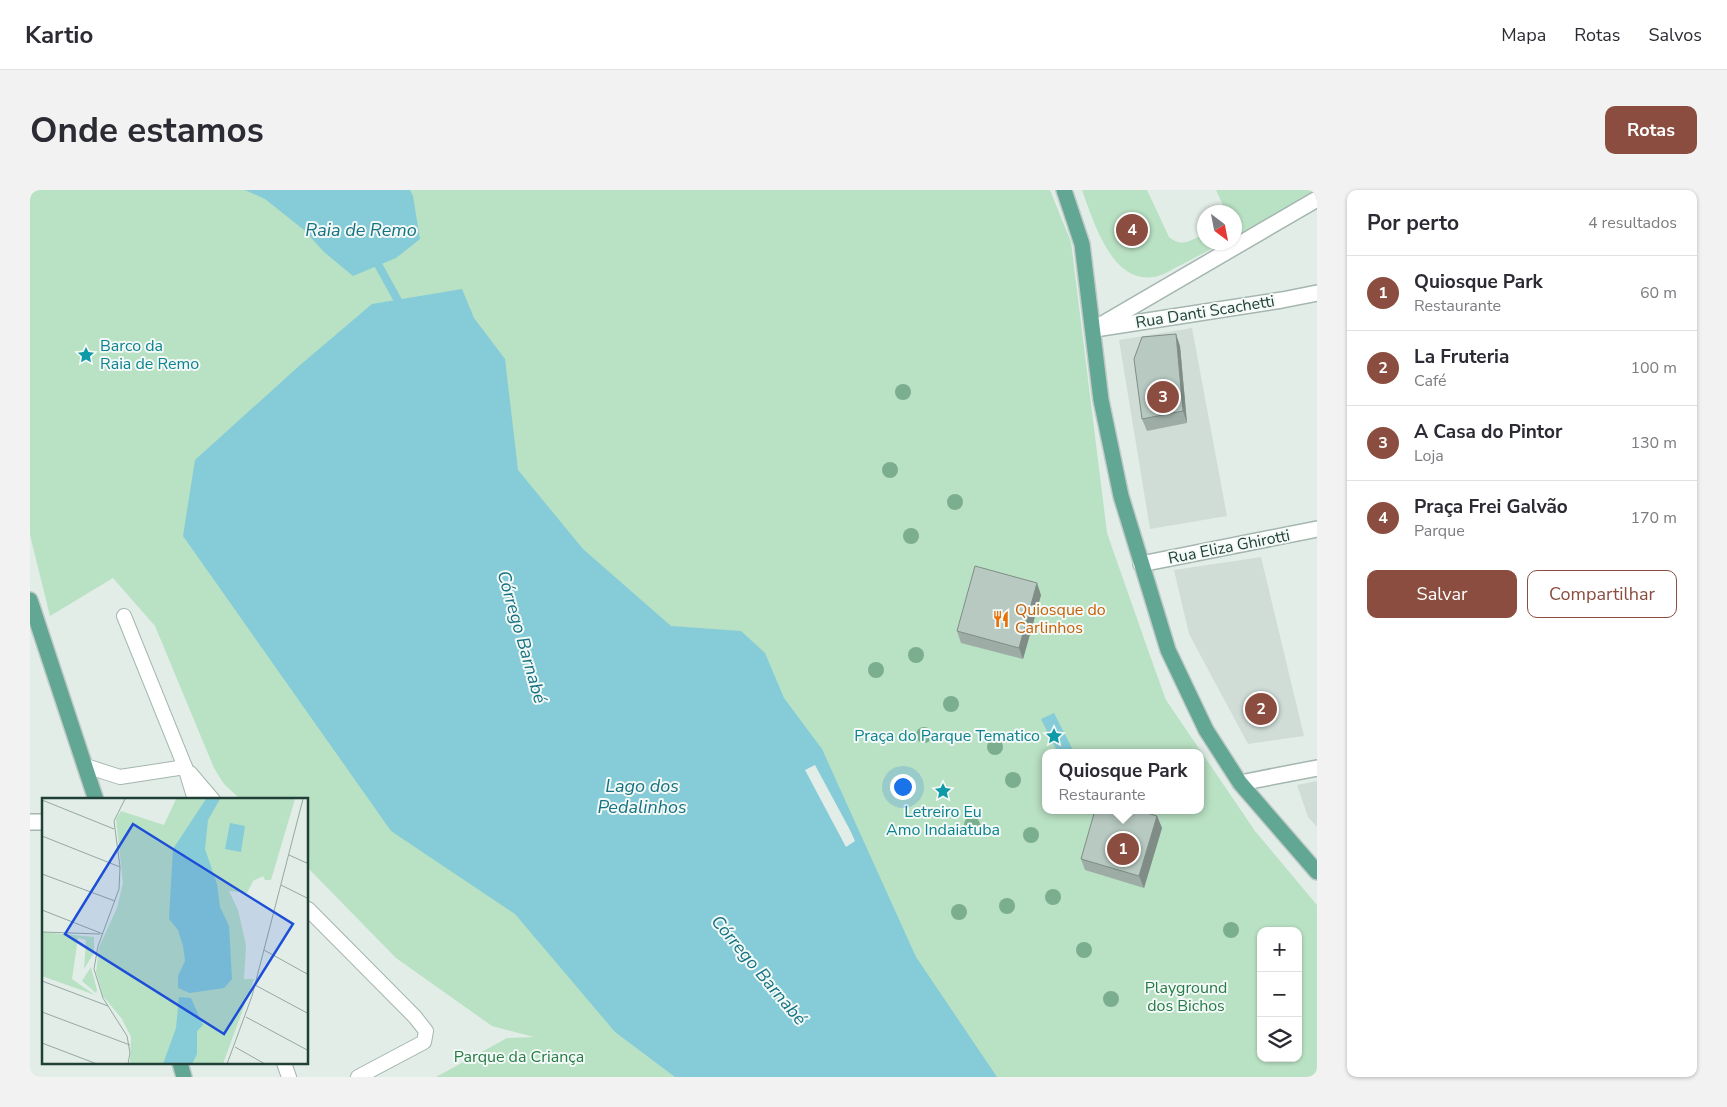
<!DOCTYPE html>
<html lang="pt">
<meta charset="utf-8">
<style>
:root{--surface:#fff;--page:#f2f2f3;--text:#2b2b33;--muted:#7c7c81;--line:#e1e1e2;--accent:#8a4d3f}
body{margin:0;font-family:"Nunito Sans",sans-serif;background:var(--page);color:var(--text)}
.controls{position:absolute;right:15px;bottom:15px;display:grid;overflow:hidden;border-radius:10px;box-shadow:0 1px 4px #0004}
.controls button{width:45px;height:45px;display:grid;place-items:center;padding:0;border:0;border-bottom:1px solid var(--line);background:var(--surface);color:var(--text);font:25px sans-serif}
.compass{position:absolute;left:1167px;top:15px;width:45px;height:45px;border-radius:50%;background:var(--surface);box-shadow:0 1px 4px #0004;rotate:148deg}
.you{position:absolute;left:872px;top:596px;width:18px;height:18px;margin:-12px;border:4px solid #fff;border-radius:50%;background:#1a73e8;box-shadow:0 0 0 8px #1a73e833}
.badge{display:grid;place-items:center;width:32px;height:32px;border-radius:50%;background:var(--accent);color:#fff;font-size:16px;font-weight:700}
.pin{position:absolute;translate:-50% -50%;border:2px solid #fff;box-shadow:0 1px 5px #0006}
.popup{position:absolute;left:1012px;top:559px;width:162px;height:65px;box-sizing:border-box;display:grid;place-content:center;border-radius:10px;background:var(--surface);filter:drop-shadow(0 1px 4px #0005);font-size:16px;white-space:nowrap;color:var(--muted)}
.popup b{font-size:19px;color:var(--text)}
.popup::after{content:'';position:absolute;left:50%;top:100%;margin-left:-10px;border:10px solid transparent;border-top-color:var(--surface)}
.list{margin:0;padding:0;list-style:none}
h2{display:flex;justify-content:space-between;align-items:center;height:65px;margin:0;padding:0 20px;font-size:21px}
h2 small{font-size:16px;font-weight:400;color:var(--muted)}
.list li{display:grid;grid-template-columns:32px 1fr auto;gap:15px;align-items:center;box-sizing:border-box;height:75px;padding:0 20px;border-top:1px solid var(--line)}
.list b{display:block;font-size:19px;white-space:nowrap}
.list p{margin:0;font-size:16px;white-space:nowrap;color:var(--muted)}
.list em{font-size:16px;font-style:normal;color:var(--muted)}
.actions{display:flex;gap:10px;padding:15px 20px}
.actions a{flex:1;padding:11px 0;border:1px solid var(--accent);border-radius:10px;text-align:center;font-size:18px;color:var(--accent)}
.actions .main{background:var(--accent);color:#fff}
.icon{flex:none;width:28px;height:28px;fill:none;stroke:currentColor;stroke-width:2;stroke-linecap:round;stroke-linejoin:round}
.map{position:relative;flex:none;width:1287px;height:887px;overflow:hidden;border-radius:10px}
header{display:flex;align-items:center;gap:30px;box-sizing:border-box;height:70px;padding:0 25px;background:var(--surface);border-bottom:1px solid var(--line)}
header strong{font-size:24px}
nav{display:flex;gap:28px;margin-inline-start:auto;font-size:18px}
.intro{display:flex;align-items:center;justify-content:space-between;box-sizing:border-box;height:120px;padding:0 30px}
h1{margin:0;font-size:35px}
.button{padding:12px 22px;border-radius:10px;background:var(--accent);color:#fff;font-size:18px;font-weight:700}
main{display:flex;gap:30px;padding:0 30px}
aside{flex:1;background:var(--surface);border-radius:10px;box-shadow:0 1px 4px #0004}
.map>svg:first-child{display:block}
.built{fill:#d0ddd7}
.green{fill:#b9e1c3;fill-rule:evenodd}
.water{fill:#85ccd8}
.pier{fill:#e2ede8}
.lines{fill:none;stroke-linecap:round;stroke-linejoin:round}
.stream{stroke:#85ccd8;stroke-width:8}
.service-casing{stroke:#a4b6af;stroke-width:16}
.minor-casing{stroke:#a4b6af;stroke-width:18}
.tertiary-casing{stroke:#a4b6af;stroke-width:18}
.primary-casing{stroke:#c1cac7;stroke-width:18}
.service{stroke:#fff;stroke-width:14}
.minor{stroke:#fff;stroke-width:15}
.tertiary{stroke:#fff;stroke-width:15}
.primary{stroke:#62a794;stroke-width:15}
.tree{fill:#7bae8f}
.wall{fill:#9dada6}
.shaded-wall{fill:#808d87}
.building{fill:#b7c9c1;stroke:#808d87}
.labels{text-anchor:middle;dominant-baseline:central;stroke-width:4;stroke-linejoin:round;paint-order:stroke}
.street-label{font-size:16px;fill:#204037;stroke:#f3f9f6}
.culture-label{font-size:16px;fill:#0d838f;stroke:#f3f9f6;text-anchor:start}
.food-label{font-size:16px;fill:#c56008;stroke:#f3f9f6;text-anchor:start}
.park-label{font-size:16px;fill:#267b46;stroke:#f3f9f6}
.water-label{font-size:18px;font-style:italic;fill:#147282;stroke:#f3f9f6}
.inset-road{fill:none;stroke:#94a8a1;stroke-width:1}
.view{fill:#1d4ed8;fill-opacity:0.15;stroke:#1d4ed8;stroke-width:2.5}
.inset-edge{fill:none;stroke:#204037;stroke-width:2.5}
</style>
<header>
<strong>Kartio</strong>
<nav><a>Mapa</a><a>Rotas</a><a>Salvos</a></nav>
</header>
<div class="intro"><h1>Onde estamos</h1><a class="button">Rotas</a></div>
<main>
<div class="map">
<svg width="1287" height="887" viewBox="0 0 1287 887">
<rect width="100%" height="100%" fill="#e2ede8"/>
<g class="built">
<polygon points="1162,138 1197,326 1120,339 1089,150"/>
<polygon points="1231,367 1274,546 1218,554 1159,444 1144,380"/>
<polygon points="1287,591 1287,637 1278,627 1267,595"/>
</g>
<g class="green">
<path d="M0,0H1020L1041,52L1077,343L1118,460L1136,510L1225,641L1287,715V887H406L477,848L504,847L462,836L366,768L278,678V610L210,609L194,594L184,578L125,436L83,388L20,426L0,345ZM1016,563H1170V620H1016ZM1231,741H1268V868H1231Z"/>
<path d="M1052,0H1117L1139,47C1152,58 1161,50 1174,44V52L1194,53C1179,60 1164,68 1149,76C1142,79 1136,84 1128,86C1083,98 1064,33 1052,0Z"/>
<polygon points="1186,0 1287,0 1287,4 1205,47 1204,22 1196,22"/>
</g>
<g class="water">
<polygon points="215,0 380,0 383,6 390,49 366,68 323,86 294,62 274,40 235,9"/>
<polygon points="432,99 444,128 475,169 488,280 553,359 641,436 711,441 735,463 754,508 792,559 886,767 967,887 645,887 585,842 485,724 361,641 153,346 165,270 269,176 342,114"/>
<polygon points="1024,523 1044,562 1028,563 1011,529"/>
</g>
<polygon class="pier" points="785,575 820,640 825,651 816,657 775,580"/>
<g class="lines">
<polyline class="stream" points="344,67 372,118"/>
<g class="service-casing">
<g id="service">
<polyline points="94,426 155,577 165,610"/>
<polyline points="56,576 90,587 155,577"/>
<polyline points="160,583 183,610"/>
<polyline points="278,719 385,827 396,841 394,852 328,887"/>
<polyline points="254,873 259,887"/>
</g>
</g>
<g class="minor-casing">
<g id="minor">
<polyline points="1065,139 1252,110 1287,103"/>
<polyline points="1111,374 1287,339"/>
<polyline points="1210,593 1287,578"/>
<polyline points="0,632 14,632"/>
</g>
</g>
<g class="tertiary-casing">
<polyline id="tertiary" points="1064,139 1287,9"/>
</g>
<g class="primary-casing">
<g id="primary">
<polyline points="1034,0 1052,54 1071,210 1091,306 1138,460 1176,540 1210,593 1287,682"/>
<polyline points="0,410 66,610"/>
<polyline points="150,873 154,887"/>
</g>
</g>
<use href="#service" class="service"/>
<use href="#minor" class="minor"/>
<use href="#tertiary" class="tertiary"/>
<use href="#primary" class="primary"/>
</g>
<g class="tree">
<circle cx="873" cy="202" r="8"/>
<circle cx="860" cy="280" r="8"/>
<circle cx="925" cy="312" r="8"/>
<circle cx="881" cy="346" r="8"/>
<circle cx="886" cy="465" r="8"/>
<circle cx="846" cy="480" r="8"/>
<circle cx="921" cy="514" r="8"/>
<circle cx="894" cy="545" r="8"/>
<circle cx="965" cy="557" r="8"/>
<circle cx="983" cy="590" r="8"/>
<circle cx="942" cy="635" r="8"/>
<circle cx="1001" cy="645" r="8"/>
<circle cx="1023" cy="707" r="8"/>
<circle cx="977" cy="716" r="8"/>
<circle cx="929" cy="722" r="8"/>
<circle cx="1201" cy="740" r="8"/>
<circle cx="1054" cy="760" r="8"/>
<circle cx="1081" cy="809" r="8"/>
</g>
<g class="wall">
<polygon points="1150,156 1157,233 1117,241 1112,229"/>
<polygon points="1011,405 993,469 931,453 927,441"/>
<polygon points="1127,626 1132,638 1114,698 1055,680 1051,669"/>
</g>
<g class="shaded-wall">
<polygon points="1146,144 1150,156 1157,233 1153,221"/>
<polygon points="1007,393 1011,405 993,469 989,458"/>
<polygon points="1127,626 1132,638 1114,698 1109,686"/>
</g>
<g class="building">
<polygon points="1146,144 1153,221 1112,229 1104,169 1112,147"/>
<polygon points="945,376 1007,393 989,458 927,441"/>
<polygon points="1065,620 1107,620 1127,626 1109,686 1051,669"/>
</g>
<defs>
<g id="sight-bare" transform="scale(1.35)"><path d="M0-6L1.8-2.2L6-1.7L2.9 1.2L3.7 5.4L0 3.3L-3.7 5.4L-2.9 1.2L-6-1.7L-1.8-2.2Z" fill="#0f9aa8" stroke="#f3f9f6" stroke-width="2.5" paint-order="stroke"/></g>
<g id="restaurant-bare" transform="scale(1.35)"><path d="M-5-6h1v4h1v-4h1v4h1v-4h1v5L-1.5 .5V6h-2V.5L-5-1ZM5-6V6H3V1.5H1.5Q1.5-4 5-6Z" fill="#e8710a" stroke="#f3f9f6" stroke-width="2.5" paint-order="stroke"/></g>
</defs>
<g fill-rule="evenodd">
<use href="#sight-bare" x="56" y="165"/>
<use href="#restaurant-bare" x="971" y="429"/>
<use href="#sight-bare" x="1024" y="546"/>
<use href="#sight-bare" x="913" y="601"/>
</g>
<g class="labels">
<g class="street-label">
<text transform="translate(1175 122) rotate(-9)">Rua Danti Scachetti</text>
<text transform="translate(1199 357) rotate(-11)">Rua Eliza Ghirotti</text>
</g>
<g class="culture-label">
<text x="70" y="156">Barco da<tspan x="70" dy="18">Raia de Remo</tspan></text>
<text x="1010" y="546" text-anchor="end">Praça do Parque Tematico</text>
<text x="913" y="622" text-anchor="middle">Letreiro Eu<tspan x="913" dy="18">Amo Indaiatuba</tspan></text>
</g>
<g class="food-label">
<text x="985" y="420">Quiosque do<tspan x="985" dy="18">Carlinhos</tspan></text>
</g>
<g class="park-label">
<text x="1156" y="798">Playground<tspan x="1156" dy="18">dos Bichos</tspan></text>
<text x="489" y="867">Parque da Criança</text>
</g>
<g class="water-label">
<text x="331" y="40">Raia de Remo</text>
<text transform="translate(492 447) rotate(74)">Córrego Barnabé</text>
<text x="612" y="596">Lago dos<tspan x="612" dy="21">Pedalinhos</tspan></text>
<text transform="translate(729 780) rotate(50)">Córrego Barnabé</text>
</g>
</g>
<g transform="translate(12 608)">
<rect width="266" height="266" fill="#e2ede8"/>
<path d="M134,1H253L229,82H223L221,78L211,83L205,95L187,93L196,112L204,147L202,181H212L181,266H88L89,239L80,221L61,198L54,174L57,149L75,110L81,85L74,21L79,13L122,27ZM0,134L52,139V155L42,171L44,142L36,140L30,181L53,197L0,178ZM49,169L55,192L54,195L40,183Z" fill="#b9e1c3"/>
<path d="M164,1H178L166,22L163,51L175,86L178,109L187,128L190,181L182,190L148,195L136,190V178L143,163L141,148L136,132L127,121L131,51ZM188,25L203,28L199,54L183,51ZM137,199L149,200L161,227L155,233V256L150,266H121L134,230Z" fill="#85ccd8"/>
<path class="inset-road" d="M83,1L72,23L78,69L77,91L56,148L52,171L61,200L85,238L88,255L86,266M0,2L72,31M0,38L78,69M247,57L267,66M0,76L73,103M239,87L267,101M0,112L61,136M0,134L58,136M222,152L267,177M0,183L66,208M213,187L267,216M0,214L88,247M204,219L267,253M0,245L55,266M193,249L223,266M185,266L210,198L261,1"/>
<path class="view" d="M91,26L251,126L182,236L23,136Z"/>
<rect width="266" height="266" class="inset-edge"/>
</g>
</svg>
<div class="controls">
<button>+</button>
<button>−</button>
<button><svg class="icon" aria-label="layers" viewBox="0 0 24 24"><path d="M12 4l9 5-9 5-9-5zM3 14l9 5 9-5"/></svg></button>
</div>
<svg class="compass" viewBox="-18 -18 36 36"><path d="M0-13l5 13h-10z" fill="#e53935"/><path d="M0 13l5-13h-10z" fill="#7c7c81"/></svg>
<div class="you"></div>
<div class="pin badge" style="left:1093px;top:659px">1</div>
<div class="popup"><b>Quiosque Park</b>Restaurante</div>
<div class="pin badge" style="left:1231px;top:519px">2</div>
<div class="pin badge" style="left:1133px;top:207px">3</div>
<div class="pin badge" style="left:1102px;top:40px">4</div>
</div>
<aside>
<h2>Por perto<small>4 resultados</small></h2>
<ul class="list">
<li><span class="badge">1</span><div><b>Quiosque Park</b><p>Restaurante</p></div><em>60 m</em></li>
<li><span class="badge">2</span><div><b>La Fruteria</b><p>Café</p></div><em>100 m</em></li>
<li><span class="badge">3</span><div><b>A Casa do Pintor</b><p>Loja</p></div><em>130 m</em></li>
<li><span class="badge">4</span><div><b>Praça Frei Galvão</b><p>Parque</p></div><em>170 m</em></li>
</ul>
<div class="actions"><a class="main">Salvar</a><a>Compartilhar</a></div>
</aside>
</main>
